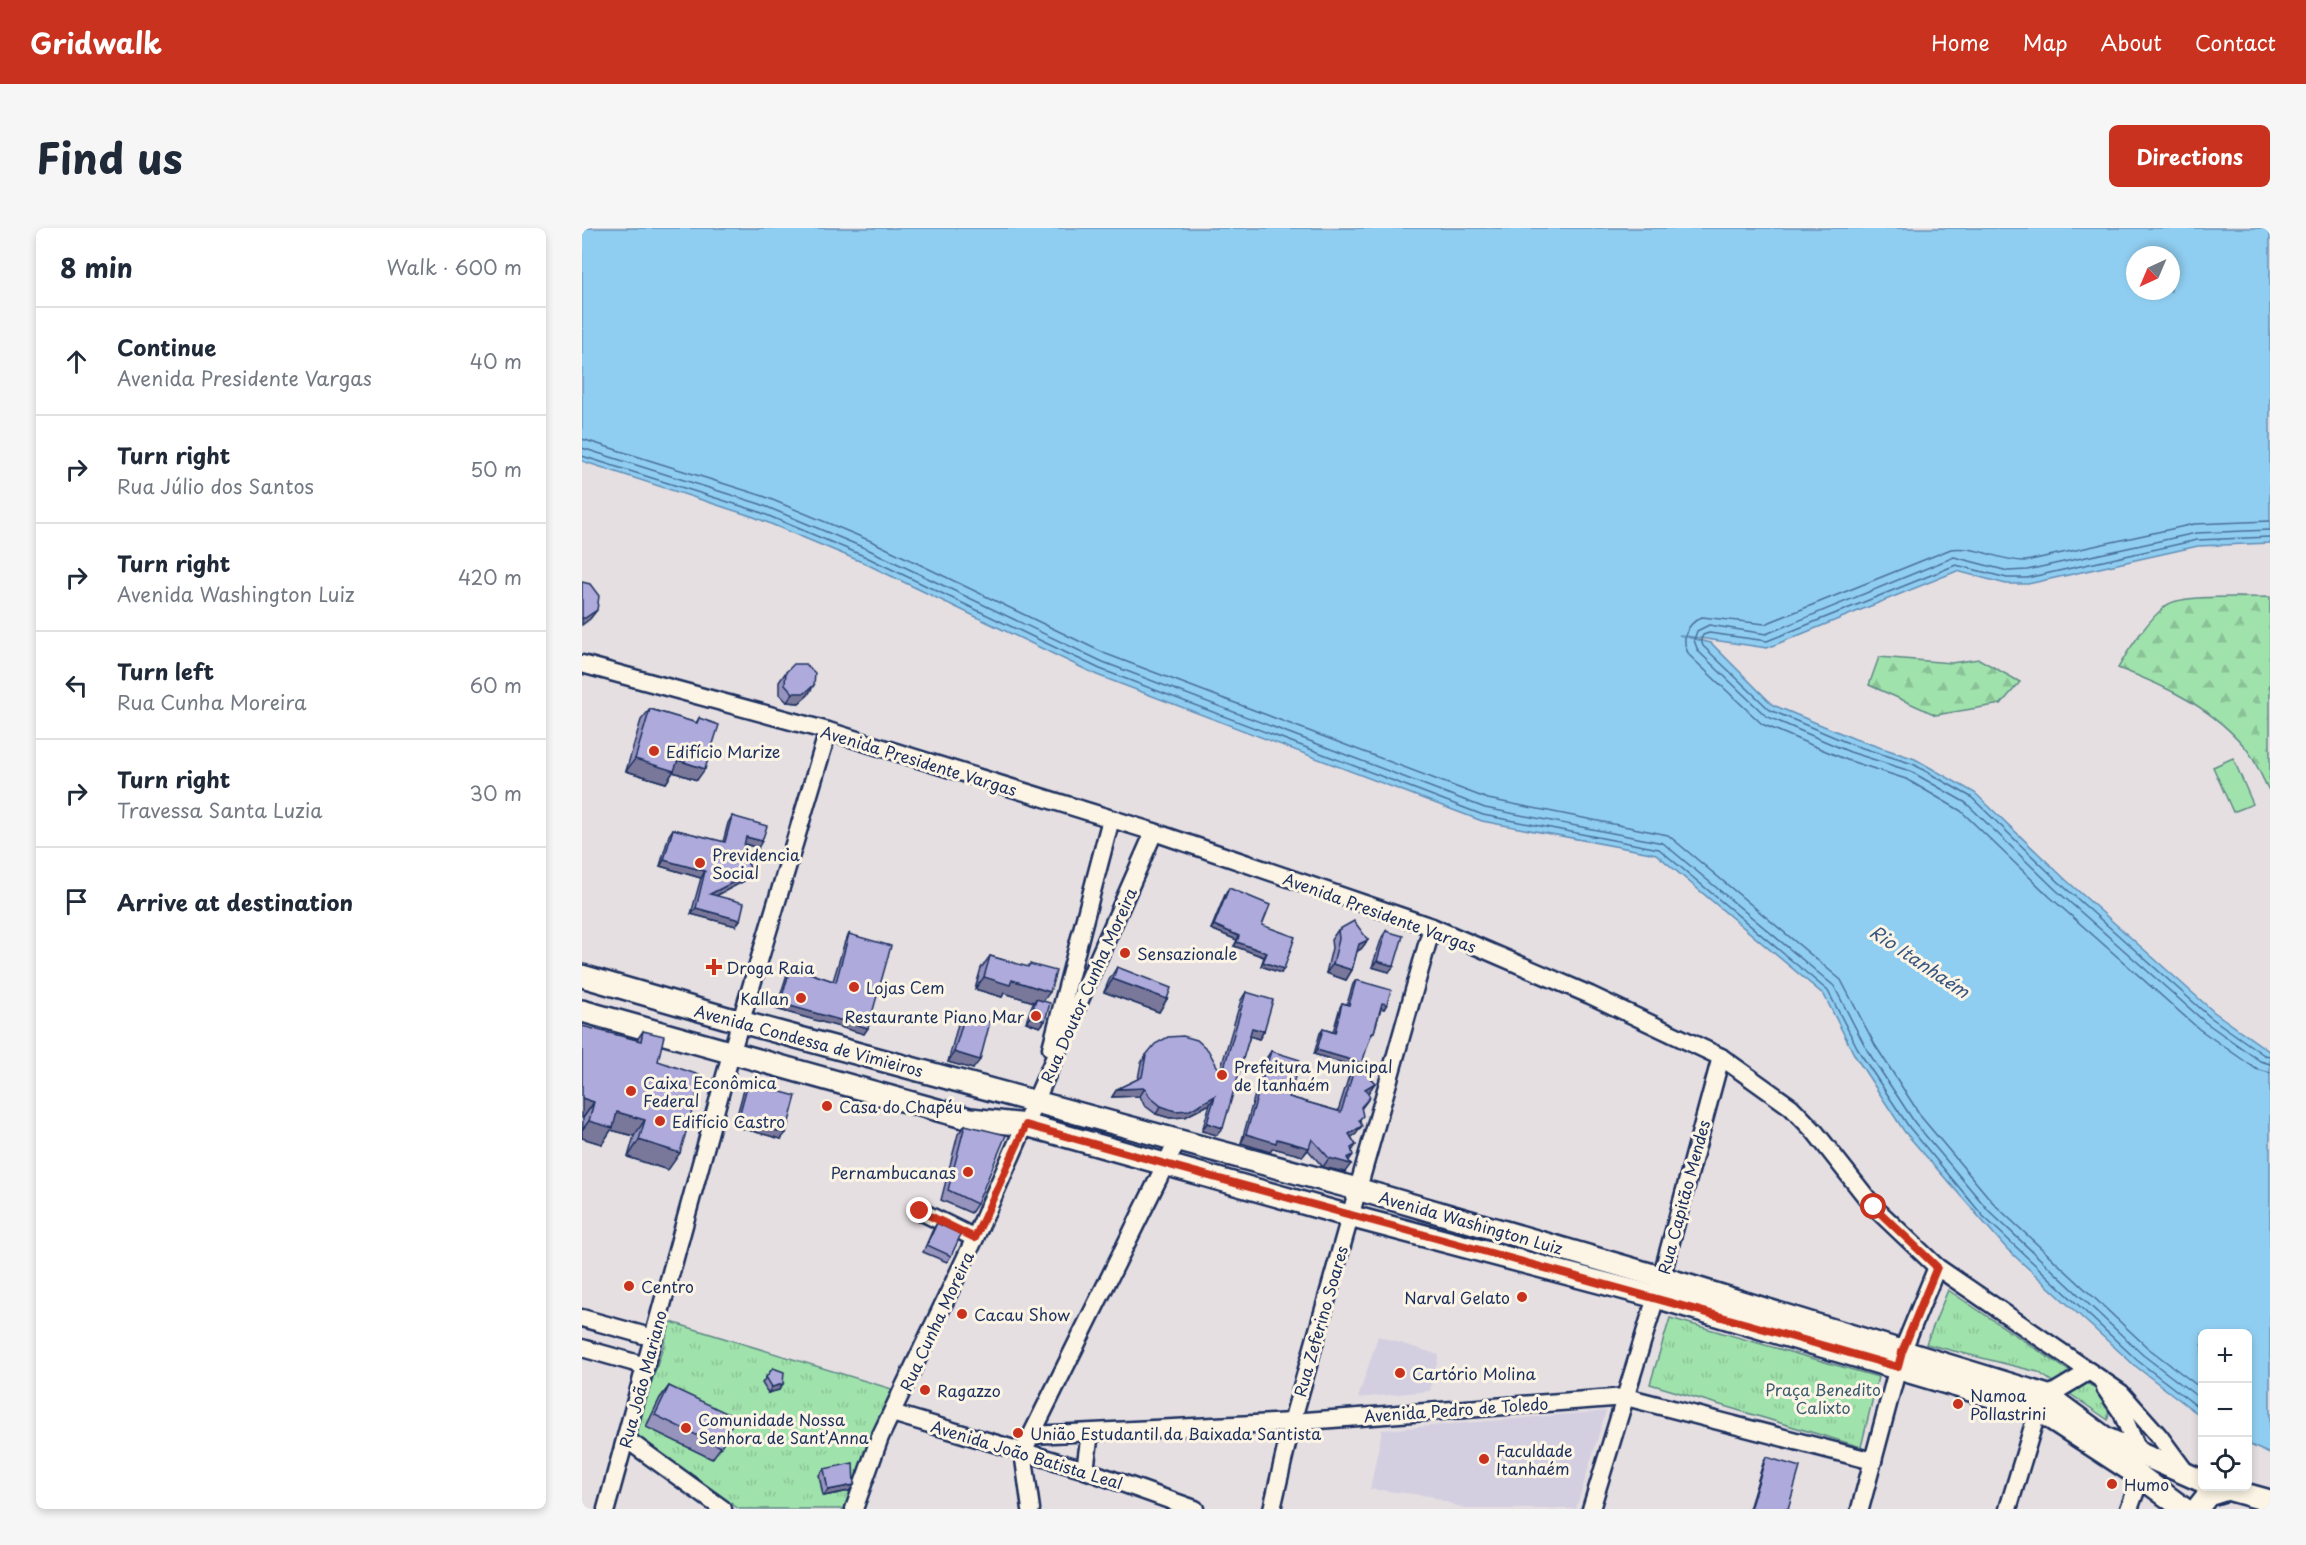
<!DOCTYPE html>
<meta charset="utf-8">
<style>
:root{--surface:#fff;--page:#f6f6f7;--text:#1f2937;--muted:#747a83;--line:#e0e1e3;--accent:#c8321e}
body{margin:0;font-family:"Playpen Sans",sans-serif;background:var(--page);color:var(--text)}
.controls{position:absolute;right:18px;bottom:18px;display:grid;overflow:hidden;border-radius:9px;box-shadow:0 3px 9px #0003}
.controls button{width:54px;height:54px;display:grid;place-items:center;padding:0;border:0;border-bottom:2px solid var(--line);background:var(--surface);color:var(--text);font:30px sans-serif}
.compass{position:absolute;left:1544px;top:18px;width:54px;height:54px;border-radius:50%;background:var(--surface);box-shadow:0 3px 9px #0003;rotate:224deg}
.stop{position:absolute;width:18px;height:18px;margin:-14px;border:4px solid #c8321e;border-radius:50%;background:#fff}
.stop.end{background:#c8321e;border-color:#fff;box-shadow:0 2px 6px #0008}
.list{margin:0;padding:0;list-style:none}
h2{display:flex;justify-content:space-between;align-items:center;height:78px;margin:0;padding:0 24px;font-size:26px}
h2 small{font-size:20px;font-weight:400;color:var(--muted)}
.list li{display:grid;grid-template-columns:39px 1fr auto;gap:18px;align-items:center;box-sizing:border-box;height:108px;padding:0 24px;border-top:2px solid var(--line)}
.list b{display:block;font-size:22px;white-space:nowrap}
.list p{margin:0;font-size:20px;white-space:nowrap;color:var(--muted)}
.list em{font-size:20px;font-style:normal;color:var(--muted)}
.icon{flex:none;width:33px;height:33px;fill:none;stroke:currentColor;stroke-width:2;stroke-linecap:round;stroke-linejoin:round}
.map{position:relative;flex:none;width:1688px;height:1281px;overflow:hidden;border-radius:9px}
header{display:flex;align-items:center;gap:36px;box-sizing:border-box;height:84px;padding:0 30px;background:var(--accent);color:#fff}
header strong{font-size:28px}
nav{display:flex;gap:33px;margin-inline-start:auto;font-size:21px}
.intro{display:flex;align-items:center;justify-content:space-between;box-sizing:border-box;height:144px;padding:0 36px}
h1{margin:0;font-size:42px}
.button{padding:15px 27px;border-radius:9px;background:var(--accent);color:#fff;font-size:21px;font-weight:700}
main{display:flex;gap:36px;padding:0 36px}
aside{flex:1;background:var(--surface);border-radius:9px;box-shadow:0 3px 9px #0003}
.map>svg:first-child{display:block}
.built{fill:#d4cfe0}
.forest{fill:url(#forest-firs);stroke:#5e8885;stroke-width:1.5}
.park{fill:url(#park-tufts);stroke:#5e8885;stroke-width:1.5}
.pitch{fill:#a0e2ac;stroke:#5e8885;stroke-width:1.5}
.water{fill:#90cef1;stroke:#618eb6;stroke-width:1.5;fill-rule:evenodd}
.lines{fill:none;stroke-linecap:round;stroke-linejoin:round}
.shore{stroke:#4a6f99;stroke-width:1.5}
.minor-casing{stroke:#1b2f5e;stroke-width:21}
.major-casing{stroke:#1b2f5e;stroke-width:26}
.minor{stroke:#fcf5e5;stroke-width:16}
.major{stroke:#fcf5e5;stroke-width:21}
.wall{fill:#9693bd;stroke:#1b2f5e;stroke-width:1.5}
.shaded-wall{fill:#7a789a;stroke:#1b2f5e;stroke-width:1.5}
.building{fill:#aeabdc;stroke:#1b2f5e;stroke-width:1.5}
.route{stroke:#c8321e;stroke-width:8}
.poi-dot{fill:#c8321e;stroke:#fcf5e5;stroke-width:2}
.labels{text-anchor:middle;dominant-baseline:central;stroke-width:6;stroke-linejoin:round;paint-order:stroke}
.poi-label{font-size:16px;fill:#1b2f5e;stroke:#fcf5e5;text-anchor:start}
.street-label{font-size:16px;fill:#1b2f5e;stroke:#fcf5e5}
.park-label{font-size:16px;fill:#3c5c72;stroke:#fcf5e5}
.water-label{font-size:18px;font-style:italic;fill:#385783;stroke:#fcf5e5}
</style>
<header>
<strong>Gridwalk</strong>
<nav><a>Home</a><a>Map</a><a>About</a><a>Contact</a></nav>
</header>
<div class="intro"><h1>Find us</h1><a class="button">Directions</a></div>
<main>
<aside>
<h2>8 min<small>Walk · 600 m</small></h2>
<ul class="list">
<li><svg class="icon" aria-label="ahead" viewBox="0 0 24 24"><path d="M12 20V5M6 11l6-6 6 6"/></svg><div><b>Continue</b><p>Avenida Presidente Vargas</p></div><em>40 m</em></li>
<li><svg class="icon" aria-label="right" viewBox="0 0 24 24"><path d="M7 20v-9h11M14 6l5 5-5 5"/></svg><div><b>Turn right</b><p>Rua Júlio dos Santos</p></div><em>50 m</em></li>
<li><svg class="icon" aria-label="right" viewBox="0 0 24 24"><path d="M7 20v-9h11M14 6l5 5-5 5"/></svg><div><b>Turn right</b><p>Avenida Washington Luiz</p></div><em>420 m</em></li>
<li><svg class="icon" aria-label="left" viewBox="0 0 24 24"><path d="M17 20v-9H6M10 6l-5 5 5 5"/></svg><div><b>Turn left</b><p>Rua Cunha Moreira</p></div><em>60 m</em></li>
<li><svg class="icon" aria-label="right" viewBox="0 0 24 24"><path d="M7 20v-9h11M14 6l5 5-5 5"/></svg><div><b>Turn right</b><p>Travessa Santa Luzia</p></div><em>30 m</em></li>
<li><svg class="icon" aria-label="arrive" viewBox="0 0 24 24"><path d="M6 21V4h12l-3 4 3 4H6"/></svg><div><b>Arrive at destination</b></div></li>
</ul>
</aside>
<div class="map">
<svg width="1688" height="1281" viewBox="0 0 1688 1281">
<defs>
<pattern id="forest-firs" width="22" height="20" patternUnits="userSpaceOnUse" patternTransform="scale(1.5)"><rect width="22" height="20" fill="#a0e2ac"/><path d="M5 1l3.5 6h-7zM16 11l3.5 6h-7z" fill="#89c296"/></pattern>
<pattern id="park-tufts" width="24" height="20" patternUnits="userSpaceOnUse" patternTransform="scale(1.5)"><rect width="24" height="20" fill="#a0e2ac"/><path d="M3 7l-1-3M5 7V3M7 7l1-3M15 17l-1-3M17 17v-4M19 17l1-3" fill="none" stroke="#89c296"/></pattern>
</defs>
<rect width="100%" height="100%" fill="#e5dfe2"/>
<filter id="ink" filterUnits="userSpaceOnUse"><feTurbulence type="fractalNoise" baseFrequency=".0167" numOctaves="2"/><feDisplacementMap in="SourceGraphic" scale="12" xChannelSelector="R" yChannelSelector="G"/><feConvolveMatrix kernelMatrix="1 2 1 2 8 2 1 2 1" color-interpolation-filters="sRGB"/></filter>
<g filter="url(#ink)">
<g class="built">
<polygon points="796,1108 857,1127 848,1163 776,1170"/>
<polygon points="1024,1183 994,1281 883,1281 848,1268 788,1261 800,1202"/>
</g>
<g class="forest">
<path d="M1688,369V564C1680,551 1675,535 1666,523C1633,481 1584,458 1536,440C1546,422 1568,389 1585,377C1602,366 1666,370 1688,369Z"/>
<polygon points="1297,429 1369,435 1397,431 1438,454 1419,476 1354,487 1287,457"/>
</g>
<g class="park">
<polygon points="1366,1062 1514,1161 1527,1177 1526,1192 1456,1144 1344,1116"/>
<polygon points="1088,1090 1296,1149 1279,1219 1068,1156"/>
<polygon points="89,1094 313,1162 266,1281 157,1281 56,1210 56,1197"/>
</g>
<polygon class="pitch" points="1651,530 1671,576 1651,584 1631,539"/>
<path class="water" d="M0,0H1688V315L1616,318L1446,356H1424L1375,343L1185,420L1097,407L1129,415L1191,477L1273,511L1333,531L1393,565L1484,652L1632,784L1688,824V1226L1666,1216V1106H1620V1189L1552,1137L1425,1021L1322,903L1273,828L1242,767L1074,626L900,593L515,447L280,334L172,289L0,233ZM1553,27H1589V63H1553Z"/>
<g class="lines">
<g class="shore">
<polyline points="0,211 181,268 289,313 524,426 906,571 1086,607 1259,752 1293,817 1340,890 1413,977 1566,1120 1620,1161"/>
<polyline points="0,220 178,276 285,321 521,434 903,580 1081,615 1252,758 1285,822 1333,895 1407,983 1561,1127 1620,1172"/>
<polyline points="0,228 175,283 282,328 518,441 901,587 1077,621 1246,763 1278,825 1327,899 1401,988 1556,1133 1620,1182"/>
<path d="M1688,293L1612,296L1444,333C1419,334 1393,317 1369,321L1183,396L1120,389C1103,397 1098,413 1108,428L1180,496L1265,532L1324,551L1379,583L1468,669L1617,801L1674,841L1688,845"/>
<polyline points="1688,302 1614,305 1445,342 1426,343 1372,329 1184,406 1127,397 1115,403 1112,412 1116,423 1184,488 1268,524 1328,543 1384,575 1474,662 1623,794 1678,833 1688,836"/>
<polyline points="1688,309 1615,312 1445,350 1425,350 1374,337 1185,413 1127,405 1121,407 1119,412 1121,418 1188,482 1271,517 1331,536 1389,569 1480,657 1628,789 1682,827 1688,828"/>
</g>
<g class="minor-casing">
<g id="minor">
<polyline points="0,436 246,503 572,604 850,699 1008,767 1139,829 1209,879 1233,904 1292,979 1355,1039 1539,1165 1577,1208 1605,1246"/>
<polyline points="469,820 529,591"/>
<polyline points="338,983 393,1010"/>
<polyline points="0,1090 72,1110"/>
<polyline points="0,1120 64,1138"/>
<polyline points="1523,1160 1540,1185 1557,1225"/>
<polyline points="310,1185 503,1242 613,1281"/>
<polyline points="450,1207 710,1194 1044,1169 1291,1233"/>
<polyline points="44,1211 141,1281"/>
<polyline points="503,1242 508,1205"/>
<polyline points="24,1281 149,826 246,503"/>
<polyline points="272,1281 298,1209 393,1010 572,604"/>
<polyline points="449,1281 441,1224 596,911"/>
<polyline points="690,1281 710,1194 850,699"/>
<polyline points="1009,1281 1074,1069 1139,829"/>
<polyline points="1278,1281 1320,1124 1355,1039"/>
<polyline points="1426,1281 1456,1182 1466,1168 1506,1144"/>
<polyline points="1547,1281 1559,1249"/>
</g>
</g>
<g class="major-casing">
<g id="major">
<polyline points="0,748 159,794 775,961 1078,1049 1466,1168 1523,1210 1620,1253"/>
<polyline points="0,783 388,891 444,897 767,988 1074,1069 1456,1182 1559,1249 1602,1281"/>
<polyline points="1634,1258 1688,1273"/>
<polyline points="1615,1281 1626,1267 1642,1262"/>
</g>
</g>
<use href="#minor" class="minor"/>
<use href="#major" class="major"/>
</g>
<g class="wall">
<polygon points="204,444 226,467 217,475 205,474 197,466 197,454"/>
<polygon points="68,481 114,495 117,490 115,552 91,544 84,555 44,543 59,492"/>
<polygon points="150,588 176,620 162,616 160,626 171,644 166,651 134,668 154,698 109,686 119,650 78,638 87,607 91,601 141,614 146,595"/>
<polygon points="647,660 680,697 699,745 679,738 682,729 652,718 655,712 629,701 644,664"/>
<polygon points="756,702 786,712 779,721 775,723 770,742 764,752 744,745 750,720 749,712"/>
<polygon points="804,703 807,744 790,739 800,709"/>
<polygon points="267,706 286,800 282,806 194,781 205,746 209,739 251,753 263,713"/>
<polygon points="408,728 445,739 448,736 461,773 463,793 458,799 444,794 450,777 452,774 422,765 420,769 393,761 399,740"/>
<polygon points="535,739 585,771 577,784 522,764 527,752"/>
<polygon points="774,752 805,776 802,781 799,780 792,804 789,808 788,808 777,840 732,826 738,805 741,801 751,804 758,779 760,775 765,776 771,756"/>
<polygon points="664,764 682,803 677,811 668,808 635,907 620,903 628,876 603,889 588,890 574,886 562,877 558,868 530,869 535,861 556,851 559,835 564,827 638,843 659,772"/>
<polygon points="383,787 391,841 366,834 376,796"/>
<polygon points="61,803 76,833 86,942 46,929 52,908 29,902 20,916 0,910 1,890"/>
<polygon points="689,823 707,869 756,883 767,848 773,839 788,850 793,855 785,864 788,869 779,881 778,894 774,906 769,909 774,917 770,923 763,944 741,939 726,922 721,928 691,920 688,924 659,915 683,832"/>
<polygon points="166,855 199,911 152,898 162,861"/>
<polygon points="383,897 395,976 389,985 359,972 376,906"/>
<polygon points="355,995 369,1028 365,1034 341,1024 351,1001"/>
<polygon points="191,1140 197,1162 186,1165 180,1155"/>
<polygon points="87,1158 139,1219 130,1231 64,1199 78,1170"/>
<polygon points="1184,1229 1206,1281 1167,1281 1182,1232"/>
<polygon points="242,1241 272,1257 267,1263 241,1268 237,1247"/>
</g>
<g class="shaded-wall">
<polygon points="15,382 8,391 0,397 0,390"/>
<polygon points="232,457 226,467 217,475 205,474 211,465"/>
<polygon points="53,531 96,532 123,541 115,552 91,544 84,555 44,543"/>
<polygon points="164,609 180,613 176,620 160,615"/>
<polygon points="82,632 123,643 119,650 78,638"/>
<polygon points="171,644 166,651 124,673 128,666"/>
<polygon points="114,680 158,692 154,698 109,686"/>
<polygon points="632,697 657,708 655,712 629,701"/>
<polygon points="786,712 779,721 771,726 777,716"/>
<polygon points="655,714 685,725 682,729 652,718"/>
<polygon points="795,733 812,738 807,744 790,739"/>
<polygon points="681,734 702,741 699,745 679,738"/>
<polygon points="751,736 770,742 764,752 744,745"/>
<polygon points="402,749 430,752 468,764 459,776 454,771 452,774 422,765 420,769 393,761"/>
<polygon points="531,751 585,771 577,784 522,764"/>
<polygon points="198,775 286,800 282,806 194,781"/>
<polygon points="800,775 805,776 802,781 797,779"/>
<polygon points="449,788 463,793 458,799 444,794"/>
<polygon points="670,800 682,803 677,811 665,807"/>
<polygon points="735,822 780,835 777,840 732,826"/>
<polygon points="372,824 398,832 391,841 366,834"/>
<polygon points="793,855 787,864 777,869 783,861"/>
<polygon points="563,860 558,868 530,869 535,861"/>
<polygon points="633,868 628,876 603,889 588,890 574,886 579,878"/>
<polygon points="0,870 12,874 1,890 0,890"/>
<polygon points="35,884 63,892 52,908 29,902 20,916 0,910 0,902 7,893"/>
<polygon points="156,892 204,905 199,911 152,898"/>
<polygon points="625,895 641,900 635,907 620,903"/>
<polygon points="780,898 774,906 761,915 767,906"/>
<polygon points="664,906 695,911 727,920 721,928 691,920 688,924 659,915"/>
<polygon points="57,912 98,925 86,942 46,929"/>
<polygon points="771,927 765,935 769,936 763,944 741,939 747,930 765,930"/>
<polygon points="201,1156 197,1162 186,1165 190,1159"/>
<polygon points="272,1257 267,1263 241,1268 246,1262"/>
</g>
<g class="building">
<polygon points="0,354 8,356 17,368 15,382 3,390 0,390"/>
<polygon points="212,436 224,436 233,445 232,457 223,465 211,465 203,456 204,444"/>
<polygon points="68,481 115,495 117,490 137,497 123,541 96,532 92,543 53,531"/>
<polygon points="150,588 185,598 180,613 164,609 160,626 171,644 128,666 162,675 158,692 114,680 123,643 82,632 91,601 143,614"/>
<polygon points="647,660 688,677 680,697 713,709 702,741 681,734 685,725 655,714 657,708 632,697"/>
<polygon points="772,693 786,712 777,716 770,742 751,736 757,711 756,702"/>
<polygon points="804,703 821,708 812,738 795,733"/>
<polygon points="267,706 309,718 286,800 198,775 209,739 254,754"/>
<polygon points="408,728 446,739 448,736 474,743 468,764 430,752 428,757 402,749"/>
<polygon points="535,739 589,760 585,771 531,751"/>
<polygon points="774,752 809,762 805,776 800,775 792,804 790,804 780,835 735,822 741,801 753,805 760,775 767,777"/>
<polygon points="664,764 691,772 682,803 670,800 641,900 625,895 633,868 608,882 593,883 579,878 568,869 563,860 535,861 560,849 564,827 573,816 586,809 601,808 615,812 626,822 640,847"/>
<polygon points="454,771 468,775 463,793 449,788"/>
<polygon points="383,787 408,794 398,832 372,824"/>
<polygon points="0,798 59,813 61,803 82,808 76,833 120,848 98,925 57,912 63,892 35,884 31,900 7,893 12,874 0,870"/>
<polygon points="689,823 718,832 707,869 759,884 773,839 789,844 788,850 793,855 783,861 788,869 779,879 781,888 777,892 780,898 767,906 774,917 769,920 771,927 765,930 769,936 747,930 730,911 727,920 695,911 694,915 664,906"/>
<polygon points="166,855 214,868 204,905 156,892"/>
<polygon points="383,897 424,907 395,976 366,962"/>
<polygon points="355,995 379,1006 369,1028 345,1017"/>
<polygon points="191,1140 202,1144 201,1156 190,1159 184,1149"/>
<polygon points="87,1158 153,1189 139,1219 73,1187"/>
<polygon points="1184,1229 1218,1239 1206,1281 1168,1281"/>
<polygon points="271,1235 272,1257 246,1262 242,1241"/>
</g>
</g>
<g class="lines" filter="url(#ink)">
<path class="route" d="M338,983L393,1010L444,897C734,979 1026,1055 1316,1139L1320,1124L1355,1039L1292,979"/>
</g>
<g class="poi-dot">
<circle cx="72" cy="523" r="6"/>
<circle cx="118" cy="635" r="6"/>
<circle cx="543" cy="725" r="6"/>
<path d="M129 730h6v6h6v6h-6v6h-6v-6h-6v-6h6z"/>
<circle cx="272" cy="759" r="6"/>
<circle cx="219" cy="770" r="6"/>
<circle cx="454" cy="788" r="6"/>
<circle cx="640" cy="847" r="6"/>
<circle cx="49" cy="863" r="6"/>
<circle cx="245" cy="878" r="6"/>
<circle cx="78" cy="893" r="6"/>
<circle cx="386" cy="944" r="6"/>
<circle cx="47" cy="1058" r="6"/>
<circle cx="940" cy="1069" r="6"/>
<circle cx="380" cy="1086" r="6"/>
<circle cx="818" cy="1145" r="6"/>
<circle cx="343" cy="1162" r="6"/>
<circle cx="1376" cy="1176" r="6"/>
<circle cx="104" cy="1200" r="6"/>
<circle cx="436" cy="1205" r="6"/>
<circle cx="902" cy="1231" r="6"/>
<circle cx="1530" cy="1256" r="6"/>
</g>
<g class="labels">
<g class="poi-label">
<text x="84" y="523">Edifício Marize</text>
<text x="130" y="626">Previdencia<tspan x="130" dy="18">Social</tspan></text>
<text x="555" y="725">Sensazionale</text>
<text x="144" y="739">Droga Raia</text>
<text x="284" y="759">Lojas Cem</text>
<text x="207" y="770" text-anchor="end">Kallan</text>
<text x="442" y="788" text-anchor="end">Restaurante Piano Mar</text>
<text x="652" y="838">Prefeitura Municipal<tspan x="652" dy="18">de Itanhaém</tspan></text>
<text x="61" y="854">Caixa Econômica<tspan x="61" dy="18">Federal</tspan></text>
<text x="257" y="878">Casa do Chapéu</text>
<text x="90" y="893">Edifício Castro</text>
<text x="374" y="944" text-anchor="end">Pernambucanas</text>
<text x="59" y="1058">Centro</text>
<text x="928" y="1069" text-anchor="end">Narval Gelato</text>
<text x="392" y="1086">Cacau Show</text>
<text x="830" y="1145">Cartório Molina</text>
<text x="355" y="1162">Ragazzo</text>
<text x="1388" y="1167">Namoa<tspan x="1388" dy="18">Pollastrini</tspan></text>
<text x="116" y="1191">Comunidade Nossa<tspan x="116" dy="18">Senhora de Sant’Anna</tspan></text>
<text x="448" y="1205">União Estudantil da Baixada Santista</text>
<text x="914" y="1222">Faculdade<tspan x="914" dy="18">Itanhaém</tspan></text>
<text x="1542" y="1256">Humo</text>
</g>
<g class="street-label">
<text transform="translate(337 532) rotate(17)">Avenida Presidente Vargas</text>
<text transform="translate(798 684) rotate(20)">Avenida Presidente Vargas</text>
<text transform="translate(506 757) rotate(-66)">Rua Doutor Cunha Moreira</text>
<text transform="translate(227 812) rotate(15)">Avenida Condessa de Vimieiros</text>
<text transform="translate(1101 969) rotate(-75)">Rua Capitão Mendes</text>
<text transform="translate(889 994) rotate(16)">Avenida Washington Luiz</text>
<text transform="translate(354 1093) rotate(-65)">Rua Cunha Moreira</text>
<text transform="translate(738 1093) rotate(-74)">Rua Zeferino Soares</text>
<text transform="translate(60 1151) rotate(-75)">Rua João Mariano</text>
<text transform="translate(874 1181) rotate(-4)">Avenida Pedro de Toledo</text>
<text transform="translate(445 1226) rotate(17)">Avenida João Batista Leal</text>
</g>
<g class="park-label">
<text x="1241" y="1161">Praça Benedito<tspan x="1241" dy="18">Calixto</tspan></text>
</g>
<g class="water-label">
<text transform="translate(1338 733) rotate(34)">Rio Itanhaém</text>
</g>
</g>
</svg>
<div class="controls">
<button>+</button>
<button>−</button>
<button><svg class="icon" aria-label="locate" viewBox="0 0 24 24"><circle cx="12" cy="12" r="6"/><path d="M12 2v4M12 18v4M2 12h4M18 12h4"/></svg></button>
</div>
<svg class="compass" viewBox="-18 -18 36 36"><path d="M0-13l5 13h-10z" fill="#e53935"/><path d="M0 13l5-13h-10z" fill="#747a83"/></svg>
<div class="stop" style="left:1292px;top:979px"></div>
<div class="stop end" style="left:338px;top:983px"></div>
</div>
</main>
